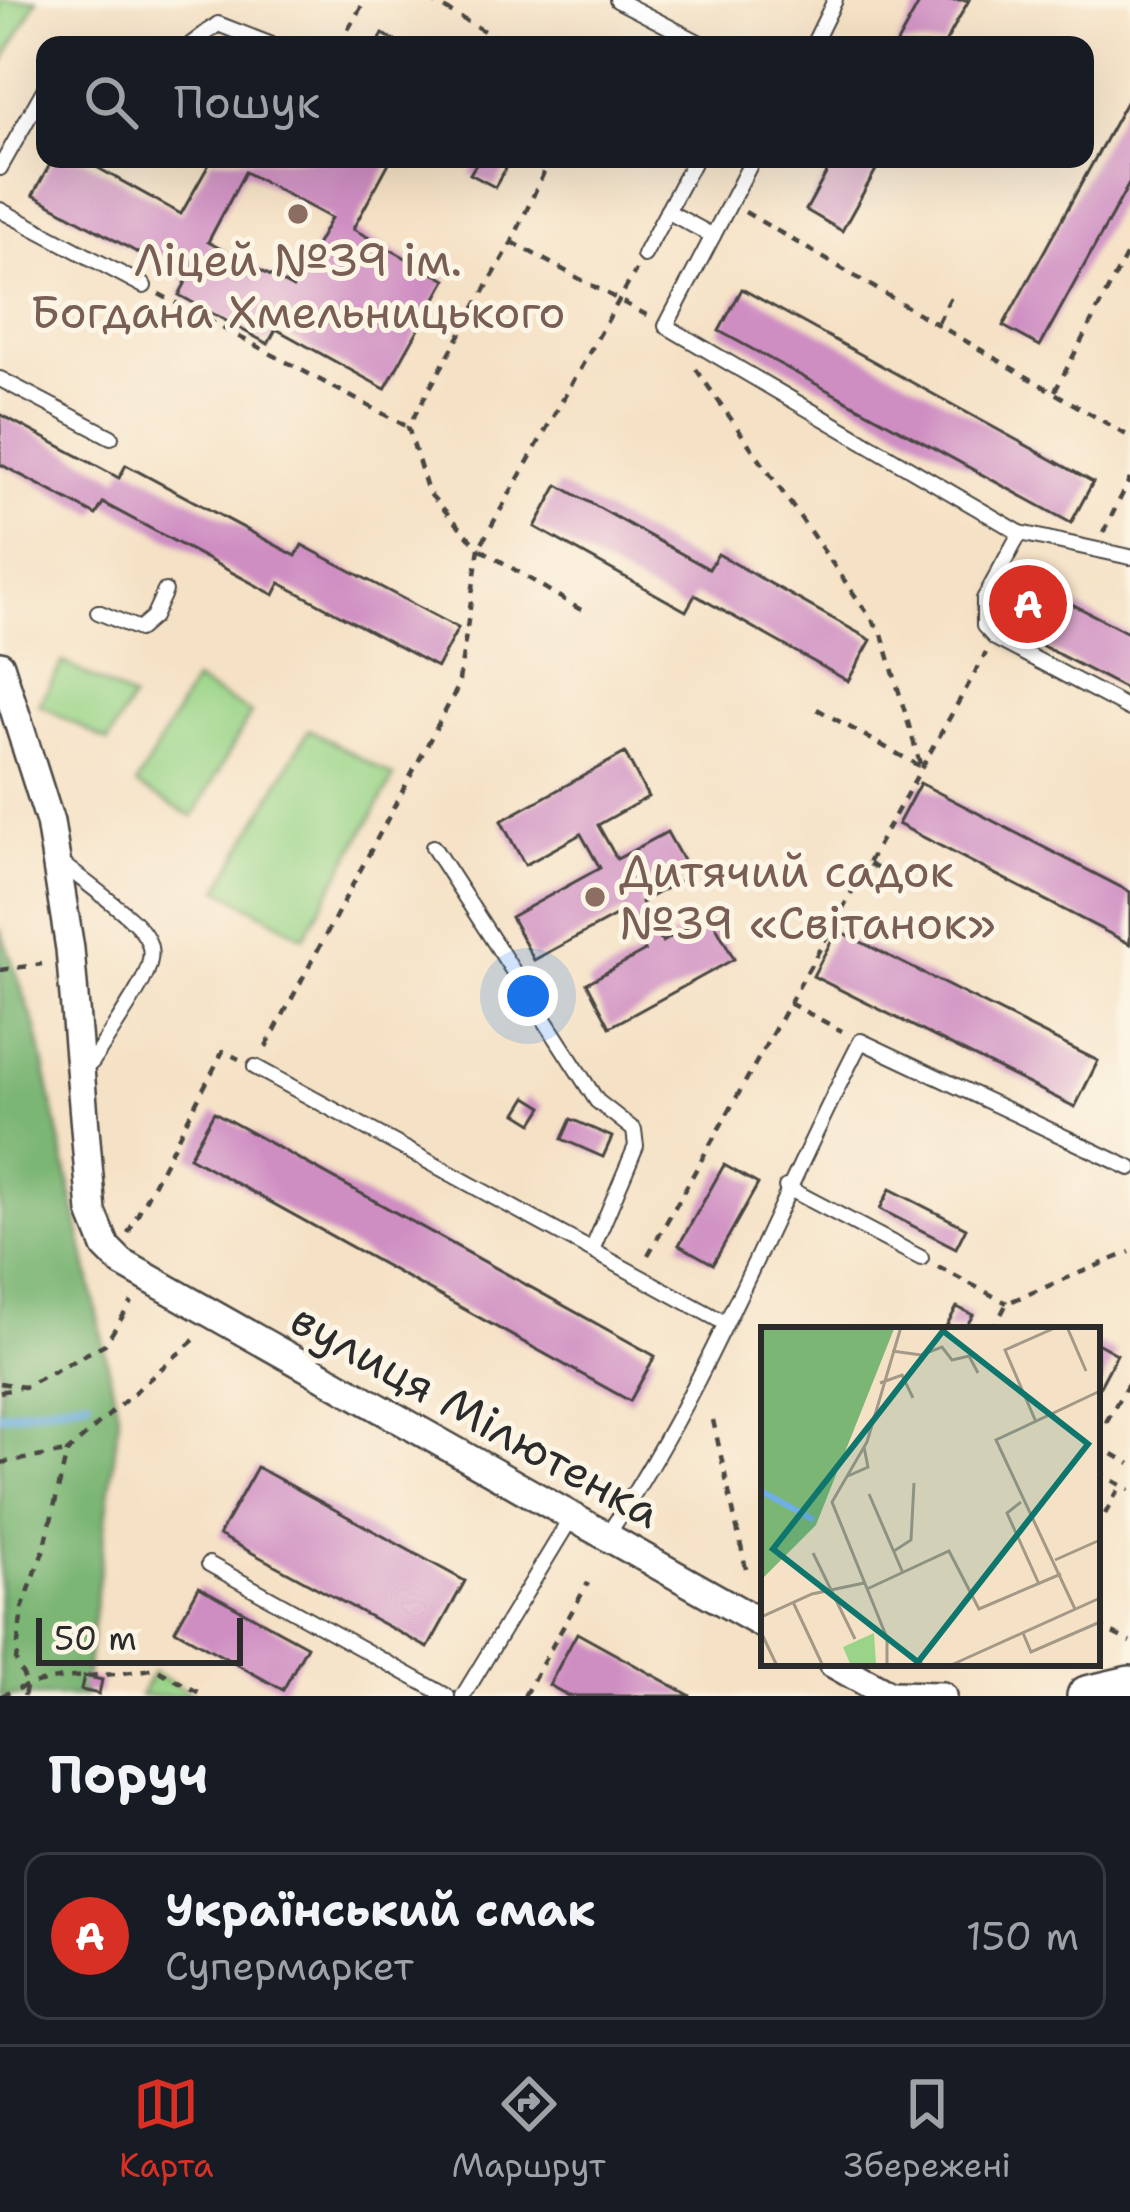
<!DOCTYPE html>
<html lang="uk">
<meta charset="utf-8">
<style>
:root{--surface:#171b24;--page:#242831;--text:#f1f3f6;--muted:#9ea1a6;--line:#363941;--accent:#d93025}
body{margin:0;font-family:"Shantell Sans",sans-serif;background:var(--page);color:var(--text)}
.scale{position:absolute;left:36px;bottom:30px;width:207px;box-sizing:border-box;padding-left:12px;border:6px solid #2b2b2b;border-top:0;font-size:33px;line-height:42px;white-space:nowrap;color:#2b2b2b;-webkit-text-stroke:9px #fcf5e5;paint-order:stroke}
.you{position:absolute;left:528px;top:996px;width:42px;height:42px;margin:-30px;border:9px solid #fff;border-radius:50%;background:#1a73e8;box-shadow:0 0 0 18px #1a73e833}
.badge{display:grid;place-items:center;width:78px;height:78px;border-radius:50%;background:var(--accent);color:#fff;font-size:39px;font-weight:700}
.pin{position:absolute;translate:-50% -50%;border:6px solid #fff;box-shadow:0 3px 12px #0006}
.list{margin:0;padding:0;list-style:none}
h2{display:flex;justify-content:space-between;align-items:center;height:156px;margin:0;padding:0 48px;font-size:51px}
h2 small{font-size:39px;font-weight:400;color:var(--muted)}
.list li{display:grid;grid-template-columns:78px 1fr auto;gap:36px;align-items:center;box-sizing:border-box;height:168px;margin:0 24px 24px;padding:0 24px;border:3px solid var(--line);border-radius:24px}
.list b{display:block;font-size:45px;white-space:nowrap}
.list p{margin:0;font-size:39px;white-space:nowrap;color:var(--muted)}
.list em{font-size:39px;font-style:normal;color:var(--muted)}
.icon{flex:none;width:66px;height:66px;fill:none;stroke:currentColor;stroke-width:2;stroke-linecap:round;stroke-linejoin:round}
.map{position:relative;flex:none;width:1130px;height:1696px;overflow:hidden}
.search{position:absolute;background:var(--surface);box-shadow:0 12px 48px #0002;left:36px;right:36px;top:36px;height:132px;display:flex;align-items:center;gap:30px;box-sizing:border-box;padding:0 42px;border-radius:24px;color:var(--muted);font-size:45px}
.sheet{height:348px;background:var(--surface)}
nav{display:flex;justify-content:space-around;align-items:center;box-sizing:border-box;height:168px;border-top:3px solid var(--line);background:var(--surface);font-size:33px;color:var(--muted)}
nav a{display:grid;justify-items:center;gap:6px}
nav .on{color:var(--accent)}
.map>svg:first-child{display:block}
.green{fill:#9ad488;stroke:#62805a;stroke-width:3}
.forest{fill:#7bb674;stroke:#537050;stroke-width:3}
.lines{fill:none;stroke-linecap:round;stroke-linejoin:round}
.stream{stroke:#70afe3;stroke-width:9}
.building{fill:#cf8ec2;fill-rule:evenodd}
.lane-casing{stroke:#494642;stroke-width:18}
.street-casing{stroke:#494642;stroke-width:32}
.secondary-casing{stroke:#494642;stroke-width:44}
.path{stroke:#494642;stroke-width:4.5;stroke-dasharray:9 9;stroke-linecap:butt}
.lane{stroke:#fff;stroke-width:14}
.street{stroke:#fff;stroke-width:27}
.secondary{stroke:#fff;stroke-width:39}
.education-dot{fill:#8d6e63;stroke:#fcf5e5;stroke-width:4.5}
.labels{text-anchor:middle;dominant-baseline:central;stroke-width:10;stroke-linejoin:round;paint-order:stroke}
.education-label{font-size:45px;fill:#785e54;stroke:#fcf5e5}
.street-label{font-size:45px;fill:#2b2b2b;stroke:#fcf5e5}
.inset-river{fill:none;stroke:#70afe3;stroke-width:6}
.inset-road{fill:none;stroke:#a49887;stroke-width:3}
.view{fill:#0f766e;fill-opacity:0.15;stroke:#0f766e;stroke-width:6}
.inset-edge{fill:none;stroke:#2b2b2b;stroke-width:6}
</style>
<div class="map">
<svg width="1130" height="1696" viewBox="0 0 1130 1696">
<rect width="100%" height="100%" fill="#fcf5e5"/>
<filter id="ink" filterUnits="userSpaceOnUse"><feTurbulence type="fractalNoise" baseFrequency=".00833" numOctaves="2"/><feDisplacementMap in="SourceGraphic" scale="24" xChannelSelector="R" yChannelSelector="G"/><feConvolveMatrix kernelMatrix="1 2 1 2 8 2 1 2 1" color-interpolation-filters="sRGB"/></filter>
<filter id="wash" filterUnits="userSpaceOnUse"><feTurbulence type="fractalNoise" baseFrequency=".004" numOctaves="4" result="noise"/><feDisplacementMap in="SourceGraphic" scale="48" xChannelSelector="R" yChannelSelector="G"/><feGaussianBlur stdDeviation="2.7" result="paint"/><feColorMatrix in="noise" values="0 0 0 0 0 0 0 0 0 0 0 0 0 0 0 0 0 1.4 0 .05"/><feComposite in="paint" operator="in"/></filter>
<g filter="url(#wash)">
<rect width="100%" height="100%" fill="#f5e1c5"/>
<g class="green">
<polygon points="0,0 37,0 0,67"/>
<polygon points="63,662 132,699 108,742 39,704"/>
<polygon points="194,681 251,713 193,817 136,785"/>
<polygon points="309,729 394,777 304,937 219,889"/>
<polygon points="153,1672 196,1696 140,1696"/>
</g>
<polygon class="forest" points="0,928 36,1028 119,1417 84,1696 0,1696"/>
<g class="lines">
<polyline class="stream" points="0,1415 88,1400"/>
</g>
<g id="blocks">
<g class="building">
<polygon points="921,0 969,0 944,45 896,45"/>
<polygon points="383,34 403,45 377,45"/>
<polygon points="1130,95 1130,182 1040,346 1003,326"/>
<path d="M53,159H82L181,214L212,159H391L353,229L446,280L385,389L276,329L268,344L179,295L187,280L33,195ZM245,172L331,218L293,288L208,242Z"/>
<polygon points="479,159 511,159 495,187 470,174"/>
<polygon points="834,159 882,159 842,231 806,210"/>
<polygon points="742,289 1093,482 1071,523 719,331"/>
<polygon points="0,414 119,478 126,465 296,556 302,545 458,628 437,667 280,583 274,595 103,503 96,515 0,464"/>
<polygon points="558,485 709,569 718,554 871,640 848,681 695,595 686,611 535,527"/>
<polygon points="1029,582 1130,634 1130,691 1006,627"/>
<polygon points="625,753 648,797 598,825 617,859 667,832 691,875 641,902 662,942 710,915 734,959 610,1027 587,983 645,951 623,912 534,960 511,917 600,868 581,834 525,865 501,821"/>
<polygon points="920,783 1130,892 1130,944 898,824"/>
<polygon points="837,930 1098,1061 1075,1107 813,976"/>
<polygon points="527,1097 543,1107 533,1123 517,1113"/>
<polygon points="214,1112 655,1356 630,1401 189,1157"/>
<polygon points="571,1119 612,1137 603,1157 562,1139"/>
<polygon points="724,1165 758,1184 713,1264 679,1245"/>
<polygon points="890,1189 966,1228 956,1248 880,1209"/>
<polygon points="957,1307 973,1315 964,1330 944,1330"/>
<polygon points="1097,1343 1117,1354 1097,1392"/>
<polygon points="257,1467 465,1581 428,1648 219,1535"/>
<polygon points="199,1587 307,1646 283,1690 175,1630"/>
<polygon points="577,1633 691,1696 569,1696 549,1685"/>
<polygon points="84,1676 102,1680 99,1694 81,1690"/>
</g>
</g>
</g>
<g filter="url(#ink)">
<use href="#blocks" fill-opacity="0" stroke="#494642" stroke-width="3"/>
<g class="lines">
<g class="lane-casing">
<g id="lane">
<polyline points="617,0 704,45"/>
<polyline points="190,45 218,24 272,45"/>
<polyline points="813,45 835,0"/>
<polyline points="753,159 666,326 1020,533 1130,557"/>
<polyline points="0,168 45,88"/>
<polyline points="0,210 144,286"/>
<polyline points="667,211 713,236"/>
<polyline points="644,255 695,159"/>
<polyline points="0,379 111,437"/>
<polyline points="1020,533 984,599 984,626 995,638 1130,709"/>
<polyline points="98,612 139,629 153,617 165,591"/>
<polyline points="433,847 597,1101 634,1130 636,1146 592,1250"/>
<path d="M61,863C178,954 172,936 92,1062L80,1064"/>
<polyline points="255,1067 723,1322"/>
<polyline points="786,1187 921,1258"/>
<path d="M606,1537C710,1383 776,1205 861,1041L1130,1168"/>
<polyline points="209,1564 447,1696"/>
<polyline points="463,1696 571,1518"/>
</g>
</g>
<g class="street-casing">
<g id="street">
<polyline points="0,665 50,822 70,949 92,1212 106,1247 122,1263 764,1625"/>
<polyline points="832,1663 891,1696"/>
<polyline points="890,1695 942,1696"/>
</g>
</g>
<g class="secondary-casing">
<polyline id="secondary" points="1087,1696 1130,1686"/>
</g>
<g class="path">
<polyline points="429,0 509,45"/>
<polyline points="339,45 365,0"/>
<polyline points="745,212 1130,437"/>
<polyline points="512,242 650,317"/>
<polyline points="159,294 408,427"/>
<polyline points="938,322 954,291"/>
<polyline points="696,369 882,634 921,767"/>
<polyline points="1055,391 1130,248"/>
<polyline points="1103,533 1130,479"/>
<polyline points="581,610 479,548 636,270"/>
<polyline points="817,709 921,767"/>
<polyline points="869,864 906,884"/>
<polyline points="0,970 42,964"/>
<polyline points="789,1003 842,1031"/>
<polyline points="266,1047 458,687 479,548 428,492 408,427 512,242 550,159"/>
<polyline points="128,1233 223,1051 239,1059"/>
<polyline points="648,1255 986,653"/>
<polyline points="938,1267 1007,1303"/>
<polyline points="993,1330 1007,1303 1130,1252"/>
<polyline points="0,1383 24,1387 105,1344 132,1302"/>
<polyline points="0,1392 19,1388"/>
<polyline points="713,1420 746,1569"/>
<polyline points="1097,1438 1130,1380"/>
<polyline points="1097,1445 1130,1464"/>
<polyline points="0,1463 67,1452"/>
<polyline points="1097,1472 1130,1490"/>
<polyline points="1105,1514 1121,1485"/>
<polyline points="1097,1625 1130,1642"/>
<path d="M1,1696C57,1669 96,1681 154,1668L205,1696"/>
<polyline points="24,1696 27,1684 16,1661 22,1609 45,1546 67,1452 196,1338"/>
<polyline points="524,1696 588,1583"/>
</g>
<use href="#lane" class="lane"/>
<use href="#street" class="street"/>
<use href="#secondary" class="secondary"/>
</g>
</g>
<g class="education-dot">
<circle cx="298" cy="214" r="12"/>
<circle cx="595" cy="897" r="12"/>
</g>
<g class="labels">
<g class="education-label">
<text x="298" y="260">Ліцей №39 ім.<tspan x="298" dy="52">Богдана Хмельницького</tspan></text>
<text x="619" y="871" text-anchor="start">Дитячий садок<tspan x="619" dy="52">№39 «Світанок»</tspan></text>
</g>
<g class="street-label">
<text transform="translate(476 1415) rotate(29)">вулиця Мілютенка</text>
</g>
</g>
<g transform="translate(761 1327)">
<rect width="339" height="339" fill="#f5e1c5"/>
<path d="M113,306L115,337L90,339L82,320Z" fill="#9ad488"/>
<path d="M0,0L133,2L55,198L0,253Z" fill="#7bb674"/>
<path class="inset-river" d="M0,164L53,193"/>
<path class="inset-road" d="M306,0L325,44M131,24L160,28L181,20L191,33L208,29L217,46M119,56L141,48L152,71M275,95L244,23L296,0M87,149L107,140L103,120M108,167L142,246M260,175L246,186L278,257M133,224L150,213L153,156M52,226L94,312M294,233L339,213M106,262L188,224L218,282L300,247M32,275L62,339M314,282L235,113L339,64M0,290L51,267L103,256M0,305L16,339M262,306L270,325L339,295M127,312L164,339M126,339V311L71,175L106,115L140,0M188,339L339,271"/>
<path class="view" d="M182,4L327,117L157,335L12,222Z"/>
<rect width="339" height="339" class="inset-edge"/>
</g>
</svg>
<div class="scale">50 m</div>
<div class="you"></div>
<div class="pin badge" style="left:1028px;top:604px">A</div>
<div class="search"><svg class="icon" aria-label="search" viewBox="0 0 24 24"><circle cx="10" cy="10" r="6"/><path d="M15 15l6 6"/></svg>Пошук</div>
</div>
<section class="sheet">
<h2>Поруч<small></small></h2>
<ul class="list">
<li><span class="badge">A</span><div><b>Український смак</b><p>Супермаркет</p></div><em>150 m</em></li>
</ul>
</section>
<nav>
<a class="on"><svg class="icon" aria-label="map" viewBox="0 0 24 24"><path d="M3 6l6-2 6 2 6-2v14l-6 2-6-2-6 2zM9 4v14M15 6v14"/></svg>Карта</a>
<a><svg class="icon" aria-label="directions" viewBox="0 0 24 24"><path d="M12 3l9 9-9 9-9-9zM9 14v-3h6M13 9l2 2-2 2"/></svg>Маршрут</a>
<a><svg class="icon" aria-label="saved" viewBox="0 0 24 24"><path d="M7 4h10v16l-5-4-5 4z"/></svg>Збережені</a>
</nav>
